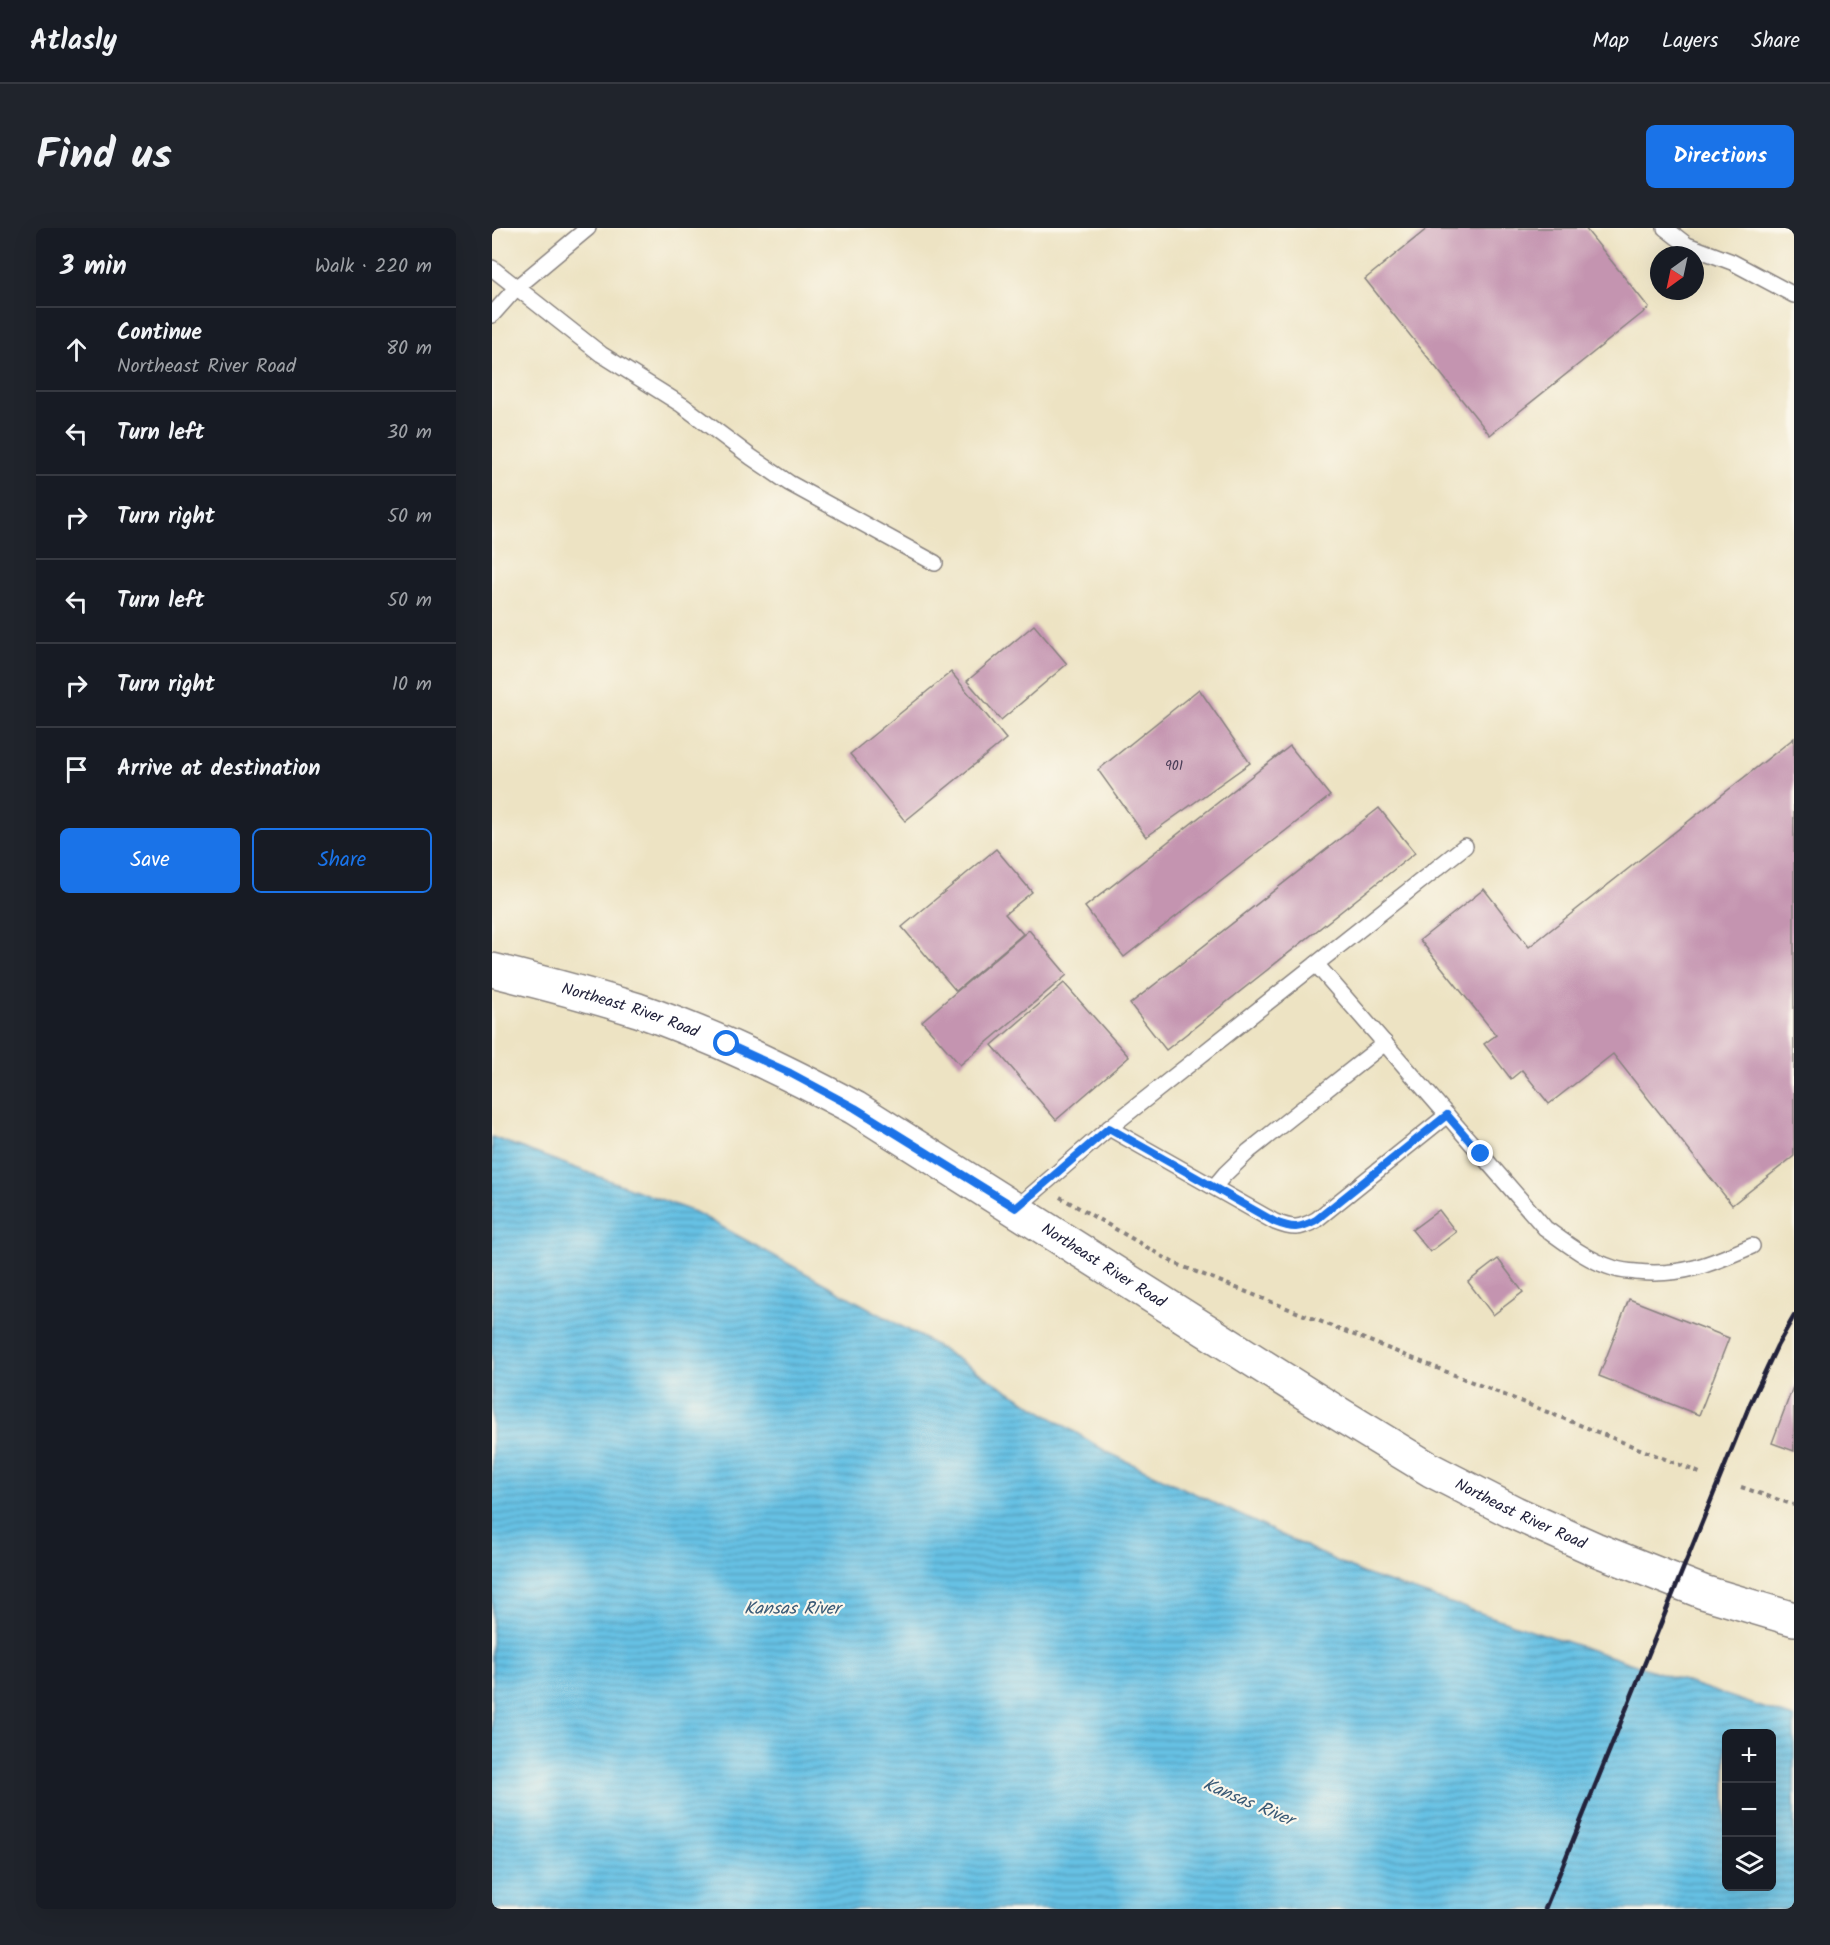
<!DOCTYPE html>
<meta charset="utf-8">
<style>
:root{--surface:#171b24;--page:#20242c;--text:#f1f3f6;--muted:#9ea1a6;--line:#363941;--accent:#1a73e8}
body{margin:0;font-family:Kalam,sans-serif;background:var(--page);color:var(--text)}
.controls{position:absolute;right:18px;bottom:18px;display:grid;overflow:hidden;border-radius:9px;box-shadow:0 6px 24px #0002}
.controls button{width:54px;height:54px;display:grid;place-items:center;padding:0;border:0;border-bottom:2px solid var(--line);background:var(--surface);color:var(--text);font:30px sans-serif}
.compass{position:absolute;left:1158px;top:18px;width:54px;height:54px;border-radius:50%;background:var(--surface);box-shadow:0 6px 24px #0002;rotate:213deg}
.stop{position:absolute;width:18px;height:18px;margin:-14px;border:4px solid #1a73e8;border-radius:50%;background:#fff}
.stop.end{background:#1a73e8;border-color:#fff;box-shadow:0 2px 6px #0008}
.list{margin:0;padding:0;list-style:none}
h2{display:flex;justify-content:space-between;align-items:center;height:78px;margin:0;padding:0 24px;font-size:26px}
h2 small{font-size:20px;font-weight:400;color:var(--muted)}
.list li{display:grid;grid-template-columns:39px 1fr auto;gap:18px;align-items:center;box-sizing:border-box;height:84px;padding:0 24px;border-top:2px solid var(--line)}
.list b{display:block;font-size:22px;white-space:nowrap}
.list p{margin:0;font-size:20px;white-space:nowrap;color:var(--muted)}
.list em{font-size:20px;font-style:normal;color:var(--muted)}
.actions{display:flex;gap:12px;padding:18px 24px}
.actions a{flex:1;padding:14px 0;border:2px solid var(--accent);border-radius:9px;text-align:center;font-size:21px;color:var(--accent)}
.actions .main{background:var(--accent);color:#fff}
.icon{flex:none;width:33px;height:33px;fill:none;stroke:currentColor;stroke-width:2;stroke-linecap:round;stroke-linejoin:round}
.map{position:relative;flex:none;width:1302px;height:1681px;overflow:hidden;border-radius:9px}
header{display:flex;align-items:center;gap:36px;box-sizing:border-box;height:84px;padding:0 30px;background:var(--surface);border-bottom:2px solid var(--line)}
header strong{font-size:28px}
nav{display:flex;gap:33px;margin-inline-start:auto;font-size:21px}
.intro{display:flex;align-items:center;justify-content:space-between;box-sizing:border-box;height:144px;padding:0 36px}
h1{margin:0;font-size:42px}
.button{padding:15px 27px;border-radius:9px;background:var(--accent);color:#fff;font-size:21px;font-weight:700}
main{display:flex;gap:36px;padding:0 36px}
aside{flex:1;background:var(--surface);border-radius:9px;box-shadow:0 6px 24px #0002}
.map>svg:first-child{display:block}
.water{fill:url(#water-rules);stroke:#447290;stroke-width:1.5;fill-rule:evenodd}
.building{fill:#c494b0}
.lines{fill:none;stroke-linecap:round;stroke-linejoin:round}
.service-casing{stroke:#88827f;stroke-width:18}
.tertiary-casing{stroke:#88827f;stroke-width:36}
.path{stroke:#88827f;stroke-width:4;stroke-dasharray:4.5 4.5;stroke-linecap:butt}
.service{stroke:#fff;stroke-width:15}
.tertiary{stroke:#fff;stroke-width:33}
.rail{stroke:#22223b;stroke-width:4.5}
.route{stroke:#1a73e8;stroke-width:8}
.labels{text-anchor:middle;dominant-baseline:central;stroke-width:4.5;stroke-linejoin:round;paint-order:stroke}
.number-label{font-size:14px;fill:#4a3e58}
.street-label{font-size:16px;fill:#22223b;stroke:#fbf7ec}
.water-label{font-size:18px;font-style:italic;fill:#3a5a76;stroke:#fbf7ec}
</style>
<header>
<strong>Atlasly</strong>
<nav><a>Map</a><a>Layers</a><a>Share</a></nav>
</header>
<div class="intro"><h1>Find us</h1><a class="button">Directions</a></div>
<main>
<aside>
<h2>3 min<small>Walk · 220 m</small></h2>
<ul class="list">
<li><svg class="icon" aria-label="ahead" viewBox="0 0 24 24"><path d="M12 20V5M6 11l6-6 6 6"/></svg><div><b>Continue</b><p>Northeast River Road</p></div><em>80 m</em></li>
<li><svg class="icon" aria-label="left" viewBox="0 0 24 24"><path d="M17 20v-9H6M10 6l-5 5 5 5"/></svg><div><b>Turn left</b></div><em>30 m</em></li>
<li><svg class="icon" aria-label="right" viewBox="0 0 24 24"><path d="M7 20v-9h11M14 6l5 5-5 5"/></svg><div><b>Turn right</b></div><em>50 m</em></li>
<li><svg class="icon" aria-label="left" viewBox="0 0 24 24"><path d="M17 20v-9H6M10 6l-5 5 5 5"/></svg><div><b>Turn left</b></div><em>50 m</em></li>
<li><svg class="icon" aria-label="right" viewBox="0 0 24 24"><path d="M7 20v-9h11M14 6l5 5-5 5"/></svg><div><b>Turn right</b></div><em>10 m</em></li>
<li><svg class="icon" aria-label="arrive" viewBox="0 0 24 24"><path d="M6 21V4h12l-3 4 3 4H6"/></svg><div><b>Arrive at destination</b></div></li>
</ul>
<div class="actions"><a class="main">Save</a><a>Share</a></div>
</aside>
<div class="map">
<svg width="1302" height="1681" viewBox="0 0 1302 1681">
<defs>
<pattern id="water-rules" width="6" height="5" patternUnits="userSpaceOnUse" patternTransform="scale(1.5)"><rect width="6" height="5" fill="#66c1e4"/><path d="M0 2.5h6" fill="none" stroke="#549cba"/></pattern>
</defs>
<rect width="100%" height="100%" fill="#fbf7ec"/>
<filter id="ink" filterUnits="userSpaceOnUse"><feTurbulence type="fractalNoise" baseFrequency=".0167" numOctaves="2"/><feDisplacementMap in="SourceGraphic" scale="12" xChannelSelector="R" yChannelSelector="G"/><feConvolveMatrix kernelMatrix="1 2 1 2 8 2 1 2 1" color-interpolation-filters="sRGB"/></filter>
<filter id="wash" filterUnits="userSpaceOnUse"><feTurbulence type="fractalNoise" baseFrequency=".008" numOctaves="4" result="noise"/><feDisplacementMap in="SourceGraphic" scale="24" xChannelSelector="R" yChannelSelector="G"/><feGaussianBlur stdDeviation="1.35" result="paint"/><feColorMatrix in="noise" values="0 0 0 0 0 0 0 0 0 0 0 0 0 0 0 0 0 1.4 0 .05"/><feComposite in="paint" operator="in"/></filter>
<g filter="url(#wash)">
<rect width="100%" height="100%" fill="#ede3c3"/>
<path class="water" d="M0,909L205,985L436,1113L615,1224L872,1346L1302,1490V1681H0ZM1234,1506H1280V1658H1234Z"/>
<g id="blocks">
<g class="building">
<polygon points="936,0 1093,0 1157,80 998,207 873,51"/>
<polygon points="542,397 575,436 509,492 475,453"/>
<polygon points="459,444 514,511 413,593 358,526"/>
<polygon points="707,461 758,535 654,609 606,542"/>
<polygon points="1302,510 1302,928 1240,977 1121,826 1057,876 1030,842 1019,851 992,816 1004,807 928,712 992,661 1037,719"/>
<polygon points="798,518 838,568 632,729 593,679"/>
<polygon points="887,580 923,625 674,822 638,776"/>
<polygon points="504,621 540,664 513,686 531,706 464,763 410,699"/>
<polygon points="537,702 575,747 468,837 430,793"/>
<polygon points="572,755 637,829 564,892 500,817"/>
<polygon points="947,982 964,1004 938,1024 920,1002"/>
<polygon points="1006,1031 1031,1064 1001,1087 976,1054"/>
<polygon points="1137,1071 1237,1110 1207,1187 1107,1148"/>
<polygon points="1302,1156 1302,1223 1280,1215"/>
</g>
</g>
</g>
<g filter="url(#ink)">
<use href="#blocks" fill-opacity="0" stroke="#88827f" stroke-width="1.5"/>
<g class="lines">
<g class="service-casing">
<g id="service">
<polyline points="1173,0 1195,17 1240,34 1302,67"/>
<polyline points="0,40 109,126 190,177 259,229 297,255 443,335"/>
<polyline points="0,87 24,60 96,0"/>
<path d="M824,736L1053,1000C1074,1015 1095,1032 1121,1040C1128,1043 1136,1043 1144,1044C1189,1049 1219,1036 1260,1018"/>
<path d="M617,900L783,994C801,1001 807,1001 824,992L955,887"/>
<polyline points="722,959 733,946 757,923 893,815"/>
<polyline points="524,980 617,900 973,618"/>
</g>
</g>
<g class="tertiary-casing">
<g id="tertiary">
<path id="s1" d="M0,742C49,754 98,767 146,782C222,808 293,843 363,880L821,1170L939,1242L1023,1285L1103,1321L1211,1364L1302,1391"/>
</g>
</g>
<g class="path">
<polyline points="568,969 682,1035 1208,1245"/>
<polyline points="1249,1259 1302,1277"/>
</g>
<use href="#service" class="service"/>
<use href="#tertiary" class="tertiary"/>
<polyline class="rail" points="1053,1681 1258,1176 1285,1118 1302,1088"/>
</g>
</g>
<g class="lines" filter="url(#ink)">
<path class="route" d="M235,816L298,845L363,880L524,980L617,900L783,994C801,1001 807,1001 824,992L955,887L989,926"/>
</g>
<g class="labels">
<g class="number-label">
<text x="682" y="538">901</text>
</g>
<g class="street-label">
<text stroke="none"><textPath href="#s1" startOffset="144">Northeast River Road</textPath></text>
<text stroke="none"><textPath href="#s1" startOffset="684">Northeast River Road</textPath></text>
<text stroke="none"><textPath href="#s1" startOffset="1170">Northeast River Road</textPath></text>
</g>
<g class="water-label">
<text x="300" y="1381">Kansas River</text>
<text transform="translate(756 1575) rotate(23)">Kansas River</text>
</g>
</g>
</svg>
<div class="controls">
<button>+</button>
<button>−</button>
<button><svg class="icon" aria-label="layers" viewBox="0 0 24 24"><path d="M12 4l9 5-9 5-9-5zM3 14l9 5 9-5"/></svg></button>
</div>
<svg class="compass" viewBox="-18 -18 36 36"><path d="M0-13l5 13h-10z" fill="#e53935"/><path d="M0 13l5-13h-10z" fill="#9ea1a6"/></svg>
<div class="stop" style="left:235px;top:816px"></div>
<div class="stop end" style="left:989px;top:926px"></div>
</div>
</main>
